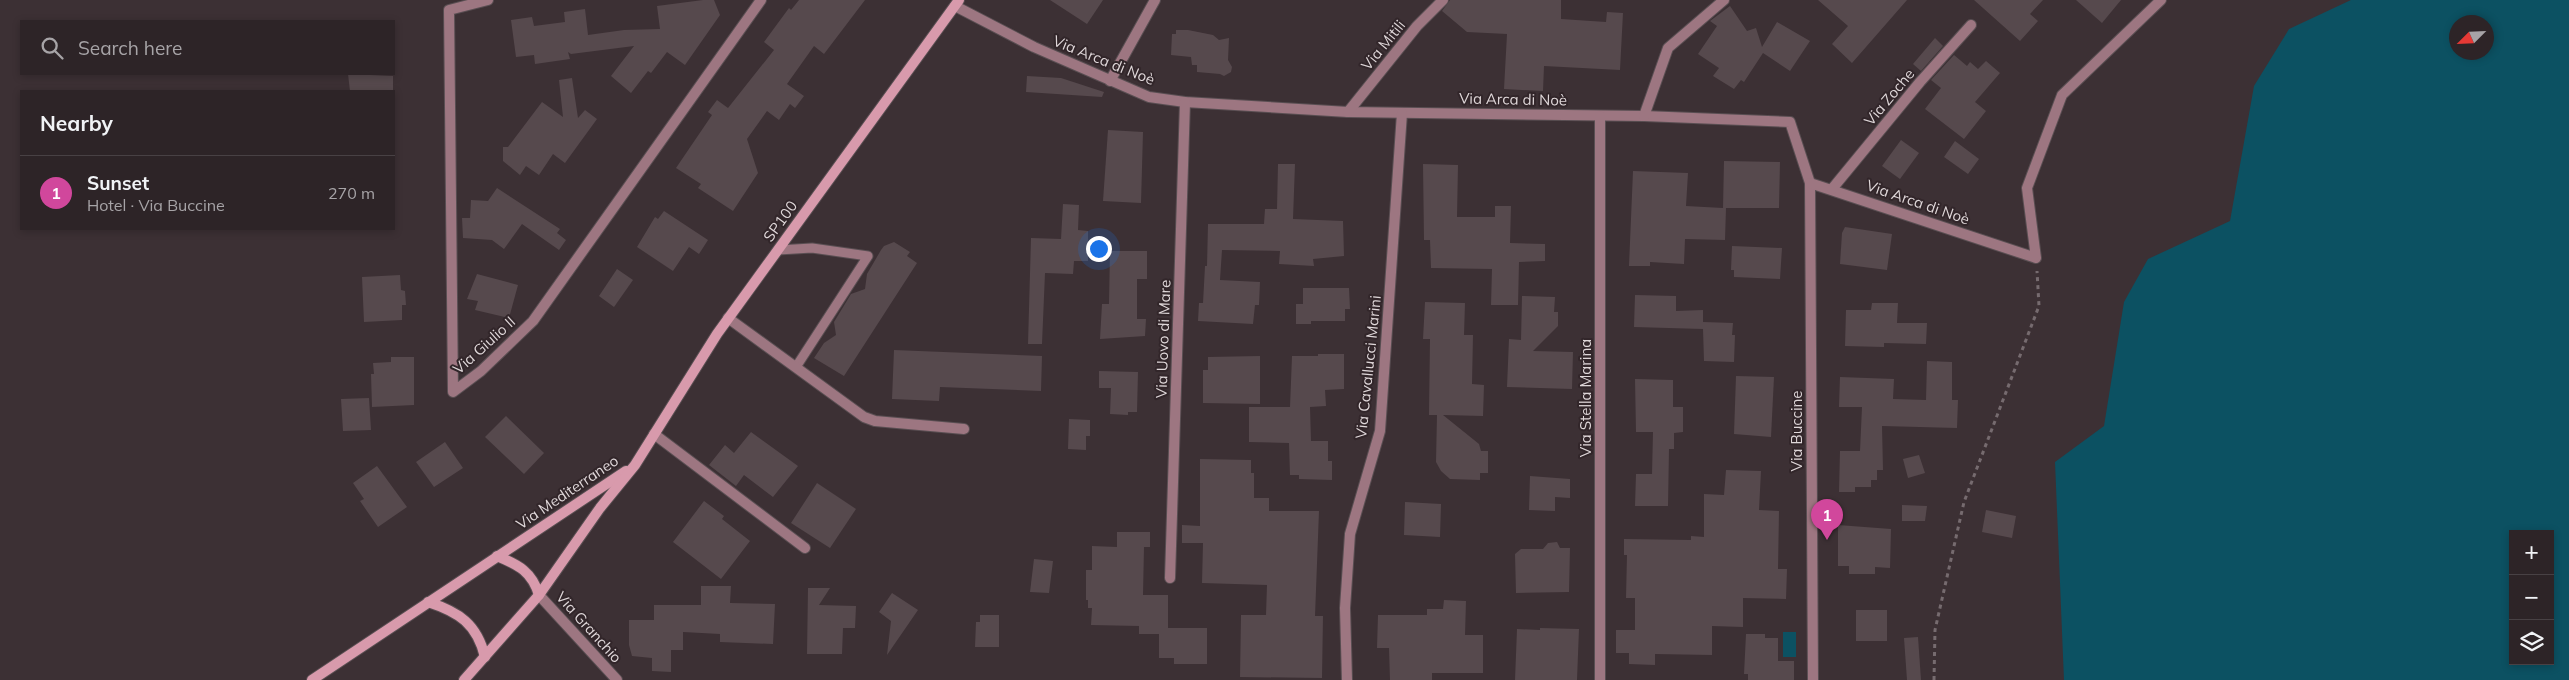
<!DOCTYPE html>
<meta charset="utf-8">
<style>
:root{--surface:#2d2427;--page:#352c2f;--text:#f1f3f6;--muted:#a7a4a7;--line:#484144;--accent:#5bc8e7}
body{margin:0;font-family:Mulish,sans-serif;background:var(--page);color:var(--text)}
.controls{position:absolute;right:15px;bottom:15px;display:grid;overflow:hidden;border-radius:0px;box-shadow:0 2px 8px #0003}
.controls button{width:45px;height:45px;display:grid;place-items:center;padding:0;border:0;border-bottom:1px solid var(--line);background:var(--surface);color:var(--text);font:25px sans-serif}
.compass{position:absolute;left:2449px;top:15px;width:45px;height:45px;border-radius:50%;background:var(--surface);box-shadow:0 2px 8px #0003;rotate:246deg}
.you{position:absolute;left:1098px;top:248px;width:18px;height:18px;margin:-12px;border:4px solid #fff;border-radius:50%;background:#1a73e8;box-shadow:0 0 0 8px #1a73e833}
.badge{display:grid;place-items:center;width:32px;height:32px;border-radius:50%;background:var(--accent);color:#fff;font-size:16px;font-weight:700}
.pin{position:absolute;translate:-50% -41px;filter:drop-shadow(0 1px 2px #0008)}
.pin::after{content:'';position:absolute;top:26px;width:18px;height:15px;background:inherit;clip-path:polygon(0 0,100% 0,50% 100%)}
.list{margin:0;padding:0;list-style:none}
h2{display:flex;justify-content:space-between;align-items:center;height:65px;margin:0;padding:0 20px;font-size:21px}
h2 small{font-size:16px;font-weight:400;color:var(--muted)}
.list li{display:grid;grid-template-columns:32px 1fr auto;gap:15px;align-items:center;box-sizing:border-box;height:75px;padding:0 20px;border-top:1px solid var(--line)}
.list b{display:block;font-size:19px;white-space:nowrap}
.list p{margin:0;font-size:16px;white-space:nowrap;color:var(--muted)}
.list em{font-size:16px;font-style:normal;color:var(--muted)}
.icon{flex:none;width:28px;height:28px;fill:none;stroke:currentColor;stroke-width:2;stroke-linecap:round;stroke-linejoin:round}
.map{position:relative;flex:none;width:2569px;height:680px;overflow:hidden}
.search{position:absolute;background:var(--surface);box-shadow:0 2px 8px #0003;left:20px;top:20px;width:375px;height:55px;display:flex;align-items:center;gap:12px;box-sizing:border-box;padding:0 18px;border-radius:0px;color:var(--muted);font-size:19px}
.panel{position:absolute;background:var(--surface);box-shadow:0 2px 8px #0003;left:20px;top:90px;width:375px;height:140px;border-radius:0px}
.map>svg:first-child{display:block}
.water{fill:#0c5162;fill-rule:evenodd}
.building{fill:#56494d}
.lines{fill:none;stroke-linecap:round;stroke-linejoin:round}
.lane-casing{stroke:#594e52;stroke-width:11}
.street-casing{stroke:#594e52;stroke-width:12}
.secondary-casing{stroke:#594e52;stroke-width:12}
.path{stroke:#766b6f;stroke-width:3;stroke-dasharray:4 4;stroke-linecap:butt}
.lane{stroke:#9d7681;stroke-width:9}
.street{stroke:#9d7681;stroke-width:10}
.secondary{stroke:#d89aac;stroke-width:10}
.labels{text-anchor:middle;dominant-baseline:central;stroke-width:4;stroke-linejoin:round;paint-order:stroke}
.street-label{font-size:15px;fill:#dfd7d9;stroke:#32262a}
</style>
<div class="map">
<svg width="2569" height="680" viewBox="0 0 2569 680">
<rect width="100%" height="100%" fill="#3c3034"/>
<g class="water">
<path d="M2351,0H2569V680H2064L2055,462L2104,426L2124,302L2148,259L2230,221L2254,86L2289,29ZM2486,22V52H2456V22ZM2513,534H2550V661H2513Z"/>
<rect x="1783" y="632" width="13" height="25"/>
</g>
<g class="building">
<polygon points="703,0 714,0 720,15 685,65 667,52 651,73 648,71 631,93 611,76 634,46 571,54 568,52 570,59 535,64 534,55 516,57 511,20 532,17 534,26 565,22 564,12 585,9 588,35 624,30 660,29 657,6"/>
<polygon points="799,0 865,0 824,54 814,46 787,84 804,96 795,108 790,104 779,120 767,111 747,139 758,173 733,211 698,188 701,184 676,168 712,115 708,112 717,100 728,108 774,50 764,42 789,8 791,10"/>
<polygon points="1050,0 1103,0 1087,24"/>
<polygon points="1450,0 1561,0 1561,19 1606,22 1607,12 1623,13 1620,70 1544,66 1543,91 1504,89 1507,34 1467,32 1442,11"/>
<polygon points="1818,0 1907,0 1852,63 1832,44 1848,26"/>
<polygon points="1974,0 2043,0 2030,14 2038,21 2020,41"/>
<polygon points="2076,0 2121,0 2102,23"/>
<polygon points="1730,6 1747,31 1756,28 1762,47 1777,22 1810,41 1790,71 1763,53 1744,82 1741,80 1734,89 1713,76 1719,68 1698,54 1717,26 1710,21"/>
<polygon points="1176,30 1188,30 1213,35 1219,40 1229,38 1228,60 1232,67 1231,72 1224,76 1220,74 1197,72 1197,65 1192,65 1191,57 1171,55 1172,34 1176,34"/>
<polygon points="1935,38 1943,46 1921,71 1913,64"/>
<polygon points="1954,55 1967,66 1970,62 1978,69 1986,61 2000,73 1975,102 1986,111 1964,139 1925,109 1941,88 1931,80"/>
<polygon points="348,74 393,76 393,91 350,91"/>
<polygon points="1027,76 1061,78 1104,92 1102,97 1026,92"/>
<polygon points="572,78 578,118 585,110 597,119 565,163 553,154 539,175 526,166 520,175 503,161 503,147 508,147 542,102 563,117 559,80"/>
<polygon points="1108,130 1143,132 1141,203 1103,201"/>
<polygon points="1901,140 1919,153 1900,179 1882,166"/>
<polygon points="1955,141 1979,159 1968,174 1944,157"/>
<polygon points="1724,161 1780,162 1779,208 1726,208 1725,240 1685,239 1684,264 1650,262 1650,266 1629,266 1633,171 1688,173 1686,206 1723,208"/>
<polygon points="1278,164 1295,164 1293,219 1343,221 1344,256 1313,259 1314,266 1279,264 1280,251 1222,250 1220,280 1260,282 1259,305 1255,305 1253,324 1198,321 1199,303 1203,303 1205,266 1207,266 1208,224 1264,224 1265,209 1277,209"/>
<polygon points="1423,164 1458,165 1457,217 1495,217 1495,206 1511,206 1510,243 1545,244 1545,261 1519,262 1518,305 1491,305 1492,269 1431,268 1430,240 1424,240"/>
<polygon points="497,188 560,229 557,233 566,240 559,250 522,224 504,249 492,240 463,238 462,218 470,218 471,200 488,201"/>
<polygon points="1063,204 1079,205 1078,230 1088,231 1088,261 1074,261 1073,274 1045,273 1042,344 1028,344 1031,238 1061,239"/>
<polygon points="664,211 708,240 699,254 689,247 673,271 637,247 655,217 658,219"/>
<polygon points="1845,227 1892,234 1887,270 1840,264 1842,233"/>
<polygon points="894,242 910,252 907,256 917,263 844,376 814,358 824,343 836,335 834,322 851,294 865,289 867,274 881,250 884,246"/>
<polygon points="1732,246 1782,248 1780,279 1734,277 1734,270 1731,270"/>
<polygon points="1110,251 1147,251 1147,279 1137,279 1137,319 1146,319 1145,336 1100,339 1102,304 1109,304"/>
<polygon points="617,269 633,280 614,307 599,296"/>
<polygon points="477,274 518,285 509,318 475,310 478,301 467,299"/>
<polygon points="400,275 401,290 405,291 406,305 402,305 402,320 364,322 362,277"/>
<polygon points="1303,288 1349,288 1350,309 1345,309 1345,321 1311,321 1311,324 1296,324 1296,304 1303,304"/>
<polygon points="1635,295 1676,296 1676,311 1703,310 1703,322 1733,323 1732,335 1735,335 1734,362 1704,361 1703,329 1634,327"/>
<polygon points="1522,296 1555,297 1554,312 1558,312 1558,326 1533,351 1573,352 1572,389 1507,387 1509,339 1521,340"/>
<polygon points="1425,302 1465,303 1464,335 1473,335 1472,384 1484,385 1483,416 1443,415 1479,444 1481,451 1488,451 1488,473 1480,473 1480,480 1450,479 1441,471 1436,462 1437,415 1429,415 1430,339 1423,339"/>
<polygon points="1872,303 1898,303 1897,323 1927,323 1926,344 1884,343 1884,347 1845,346 1846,310 1871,310"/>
<polygon points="894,350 1042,356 1041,391 940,387 939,401 892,399"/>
<polygon points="1318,354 1344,354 1344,389 1325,390 1326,406 1310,407 1311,441 1328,441 1328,461 1332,461 1332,480 1299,479 1299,475 1290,475 1289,443 1249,442 1249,407 1290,407 1292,356 1318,356"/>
<polygon points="1260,356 1260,404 1203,403 1203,370 1208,370 1208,357"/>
<polygon points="391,357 414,357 414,405 372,407 371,374 374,374 373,363 391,362"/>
<polygon points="1927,361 1952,362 1952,400 1958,400 1957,428 1882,426 1883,470 1877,470 1877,480 1871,480 1871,487 1855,487 1855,492 1839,492 1840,451 1860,451 1862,407 1839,407 1840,377 1894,379 1893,399 1926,400"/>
<polygon points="1099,371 1138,372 1137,412 1128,412 1128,415 1110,414 1111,388 1099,388"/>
<polygon points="1736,376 1774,377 1771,437 1734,434"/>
<polygon points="1635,379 1673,380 1673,407 1683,407 1683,432 1674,433 1674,449 1669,449 1668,506 1635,506 1636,474 1652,474 1653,432 1636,432"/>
<polygon points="369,398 371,430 343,431 341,399"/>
<polygon points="506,416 544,453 524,474 485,437"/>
<polygon points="1069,419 1090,420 1090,436 1086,436 1086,450 1068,449"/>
<polygon points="751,432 798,466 773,497 744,475 736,486 709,465 725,445 734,453"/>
<polygon points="445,442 463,468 434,487 416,462"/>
<polygon points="1919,455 1925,473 1908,478 1903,459"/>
<polygon points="1200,459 1251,460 1251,473 1254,473 1254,498 1269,498 1269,511 1319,511 1315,616 1323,616 1322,678 1240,677 1241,615 1266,615 1267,585 1202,583 1203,543 1182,543 1182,525 1200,526"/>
<polygon points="377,466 407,507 378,527 360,501 364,499 353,483"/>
<polygon points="1726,470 1761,471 1759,510 1779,511 1778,569 1787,569 1786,599 1743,598 1743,627 1712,626 1712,655 1655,654 1655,665 1629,664 1629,653 1616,653 1616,630 1635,630 1635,598 1626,598 1627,555 1624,555 1624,539 1691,540 1691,536 1704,537 1704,494 1724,495"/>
<polygon points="1530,476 1570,479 1570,498 1555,497 1555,511 1529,510"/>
<polygon points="817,483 856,509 830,548 791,523"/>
<polygon points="704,501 724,516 722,519 750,541 721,579 673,542"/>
<polygon points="1405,502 1441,504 1440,537 1404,535"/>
<polygon points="1902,505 1927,506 1925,521 1902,521"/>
<polygon points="1986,510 2016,516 2012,538 1982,532"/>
<polygon points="1838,525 1891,529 1890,568 1875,567 1875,574 1849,574 1849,566 1838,566"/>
<polygon points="1117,532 1150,532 1150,547 1144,547 1143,595 1168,595 1168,628 1207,628 1207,664 1174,664 1174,658 1159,658 1159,634 1139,634 1139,626 1091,625 1092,608 1088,608 1088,600 1086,600 1086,570 1092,570 1092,546 1117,547"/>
<polygon points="1557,542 1560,548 1570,548 1569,592 1516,593 1515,554 1521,549 1543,549 1548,543"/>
<polygon points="1034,559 1053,561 1049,593 1030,592"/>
<polygon points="701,586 731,586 730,603 775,604 773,644 720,642 720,634 683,632 683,650 671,650 671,672 652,671 652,658 632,656 629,645 629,620 654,620 654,605 701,605"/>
<polygon points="808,588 830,588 819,605 856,606 855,628 843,628 842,654 807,654"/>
<polygon points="892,593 918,610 887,655 891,621 879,612"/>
<polygon points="1444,600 1466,601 1465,635 1483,635 1483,673 1432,673 1432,680 1390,680 1389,648 1377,648 1378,615 1427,615 1427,609 1443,609"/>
<rect x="1856" y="610" width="31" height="31"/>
<polygon points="980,615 999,615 999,647 975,647 976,622 980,622"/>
<polygon points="1540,628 1579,629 1577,680 1515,680 1517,629 1540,630"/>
<polygon points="1746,634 1765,634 1765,638 1778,638 1778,661 1794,661 1794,680 1748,680 1748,674 1744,674"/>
<polygon points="1918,637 1921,680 1907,680 1904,638"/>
</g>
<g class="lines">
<g class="lane-casing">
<polyline id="lane" points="778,250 812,248 868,256 796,367"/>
</g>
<g class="street-casing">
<g id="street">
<polyline points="488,0 449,10 453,392 481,371 533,321 761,0"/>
<polyline points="955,6 1034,47 1149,97 1185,102 1348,112 1644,116 1790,122 1810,183 1813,680"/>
<polyline points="1110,81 1155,0"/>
<polyline points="1348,112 1417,26 1443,0"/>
<polyline points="1600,116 1600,680"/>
<polyline points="1644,116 1668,48 1724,0"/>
<polyline points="1810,183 2036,258 2027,188 2062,95 2161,0"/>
<polyline points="1832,189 1920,82 1971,25"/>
<polyline points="728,318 864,417 875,421 964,429"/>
<polyline points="654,434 805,548"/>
<polyline points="1170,578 1185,102"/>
<polyline points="539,595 617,680"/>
<polyline points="1347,680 1345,608 1350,534 1380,431 1402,113"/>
</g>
</g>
<g class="secondary-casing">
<g id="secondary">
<path d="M497,556C519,565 532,572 539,595"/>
<path d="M428,602C459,612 477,624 485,657"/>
<polyline points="312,680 626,471"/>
<polyline points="464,680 539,595 600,508 635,465 717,334 959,0"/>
</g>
</g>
<polyline class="path" points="1934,680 1935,630 1964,502 2039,306 2037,271"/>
<use href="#lane" class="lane"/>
<use href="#street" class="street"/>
<use href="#secondary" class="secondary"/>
</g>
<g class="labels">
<g class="street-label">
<text transform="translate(1383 45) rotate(-51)">Via Mitili</text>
<text transform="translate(1104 60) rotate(22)">Via Arca di Noè</text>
<text transform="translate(1889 97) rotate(-50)">Via Zoche</text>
<text transform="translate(1513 99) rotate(1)">Via Arca di Noè</text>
<text transform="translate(1918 202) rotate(19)">Via Arca di Noè</text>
<text transform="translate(780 221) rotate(-54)">SP100</text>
<text transform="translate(1163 339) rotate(-88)">Via Uovo di Mare</text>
<text transform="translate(484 345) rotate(-42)">Via Giulio II</text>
<text transform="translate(1368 367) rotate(-84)">Via Cavallucci Marini</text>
<text transform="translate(1585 398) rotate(-90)">Via Stella Marina</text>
<text transform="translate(1796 431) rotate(-90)">Via Buccine</text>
<text transform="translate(567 492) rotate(-34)">Via Mediterraneo</text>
<text transform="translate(589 627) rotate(48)">Via Granchio</text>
</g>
</g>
</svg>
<div class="controls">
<button>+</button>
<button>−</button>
<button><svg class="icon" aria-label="layers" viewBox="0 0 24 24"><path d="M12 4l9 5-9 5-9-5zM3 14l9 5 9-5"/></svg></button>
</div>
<svg class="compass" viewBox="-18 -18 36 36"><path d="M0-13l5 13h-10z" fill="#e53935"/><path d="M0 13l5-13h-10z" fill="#a7a4a7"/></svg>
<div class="you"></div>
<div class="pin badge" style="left:1827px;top:540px;background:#d1479c">1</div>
<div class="search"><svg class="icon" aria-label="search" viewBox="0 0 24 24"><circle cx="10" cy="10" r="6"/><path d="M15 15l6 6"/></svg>Search here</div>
<section class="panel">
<h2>Nearby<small></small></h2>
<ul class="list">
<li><span class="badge" style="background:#d1479c">1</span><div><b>Sunset</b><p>Hotel · Via Buccine</p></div><em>270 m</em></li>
</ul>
</section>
</div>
